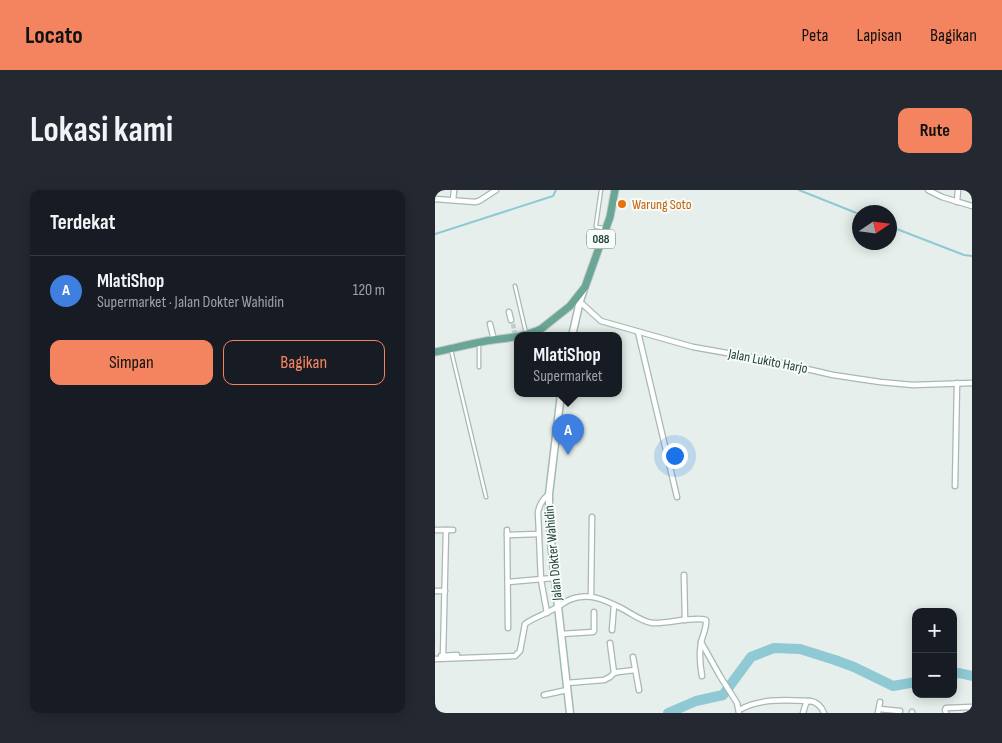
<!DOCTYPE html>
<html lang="id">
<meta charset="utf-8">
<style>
:root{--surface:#171b24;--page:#242831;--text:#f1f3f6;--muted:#9ea1a6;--line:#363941;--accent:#f4845f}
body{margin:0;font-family:"Sofia Sans Condensed",sans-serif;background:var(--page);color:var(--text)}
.controls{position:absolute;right:15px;bottom:15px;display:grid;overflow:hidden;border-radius:10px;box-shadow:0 2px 12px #0003}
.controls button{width:45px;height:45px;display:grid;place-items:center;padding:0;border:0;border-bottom:1px solid var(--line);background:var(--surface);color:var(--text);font:25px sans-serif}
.compass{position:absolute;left:417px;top:15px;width:45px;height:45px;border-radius:50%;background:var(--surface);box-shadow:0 2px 12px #0003;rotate:77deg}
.you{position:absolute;left:239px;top:265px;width:18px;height:18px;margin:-12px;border:4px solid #fff;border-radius:50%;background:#1a73e8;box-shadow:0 0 0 8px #1a73e833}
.badge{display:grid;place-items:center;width:32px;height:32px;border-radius:50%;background:var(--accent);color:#fff;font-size:16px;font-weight:700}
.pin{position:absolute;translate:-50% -41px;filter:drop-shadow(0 1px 2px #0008)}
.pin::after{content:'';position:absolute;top:26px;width:18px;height:15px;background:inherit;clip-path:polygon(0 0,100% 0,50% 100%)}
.popup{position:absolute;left:79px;top:142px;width:108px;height:65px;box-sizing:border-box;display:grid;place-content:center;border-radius:10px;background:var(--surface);filter:drop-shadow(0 1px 4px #0005);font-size:16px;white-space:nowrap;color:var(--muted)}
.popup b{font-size:19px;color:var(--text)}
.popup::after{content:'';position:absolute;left:50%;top:100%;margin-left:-10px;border:10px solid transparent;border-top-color:var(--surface)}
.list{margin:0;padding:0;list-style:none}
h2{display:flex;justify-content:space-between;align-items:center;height:65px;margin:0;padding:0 20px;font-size:21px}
h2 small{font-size:16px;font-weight:400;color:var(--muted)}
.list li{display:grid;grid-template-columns:32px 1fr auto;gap:15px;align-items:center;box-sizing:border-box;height:70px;padding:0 20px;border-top:1px solid var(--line)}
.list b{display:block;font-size:19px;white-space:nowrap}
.list p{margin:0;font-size:16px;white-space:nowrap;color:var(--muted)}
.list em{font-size:16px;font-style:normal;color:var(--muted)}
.actions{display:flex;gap:10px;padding:15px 20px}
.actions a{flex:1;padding:11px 0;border:1px solid var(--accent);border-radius:10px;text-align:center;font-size:18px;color:var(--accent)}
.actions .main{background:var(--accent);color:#111}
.map{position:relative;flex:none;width:537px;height:523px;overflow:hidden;border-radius:10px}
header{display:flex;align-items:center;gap:30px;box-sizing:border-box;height:70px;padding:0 25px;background:var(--accent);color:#111}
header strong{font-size:24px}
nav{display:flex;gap:28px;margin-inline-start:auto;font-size:18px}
.intro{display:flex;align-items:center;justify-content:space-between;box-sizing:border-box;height:120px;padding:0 30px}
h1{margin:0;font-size:35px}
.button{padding:12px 22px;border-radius:10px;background:var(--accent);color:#111;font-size:18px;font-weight:700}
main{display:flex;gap:30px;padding:0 30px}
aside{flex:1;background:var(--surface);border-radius:10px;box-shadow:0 2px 12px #0003}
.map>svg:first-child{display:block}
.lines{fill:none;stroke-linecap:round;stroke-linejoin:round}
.stream{stroke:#8ec9d4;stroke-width:2}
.river{stroke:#8ec9d4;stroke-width:10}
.street-tunnel{stroke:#bfccc8;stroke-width:4.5;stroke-dasharray:4.5 2;stroke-linecap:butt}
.lane-casing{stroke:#a8b8b2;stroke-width:5}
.street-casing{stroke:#a8b8b2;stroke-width:7}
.secondary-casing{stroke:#a4bbb3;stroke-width:9}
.primary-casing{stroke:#c2cac8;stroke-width:9}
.lane{stroke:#fff;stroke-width:2.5}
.street{stroke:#fff;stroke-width:4.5}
.secondary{stroke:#fff;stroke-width:6}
.primary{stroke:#6aa596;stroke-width:7}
.food-dot{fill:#e8710a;stroke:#f7fbf9;stroke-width:2}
.labels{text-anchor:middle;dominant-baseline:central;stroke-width:4;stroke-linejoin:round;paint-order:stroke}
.shield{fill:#f7fbf9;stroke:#637a73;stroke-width:1}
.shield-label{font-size:12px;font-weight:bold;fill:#24423a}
.food-label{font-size:14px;fill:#c56008;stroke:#f7fbf9;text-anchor:start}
.street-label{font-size:14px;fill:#24423a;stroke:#f7fbf9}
</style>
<header>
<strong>Locato</strong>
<nav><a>Peta</a><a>Lapisan</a><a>Bagikan</a></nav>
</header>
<div class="intro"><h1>Lokasi kami</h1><a class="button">Rute</a></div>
<main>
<aside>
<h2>Terdekat<small></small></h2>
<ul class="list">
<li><span class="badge" style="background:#3f7fe0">A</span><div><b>MlatiShop</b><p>Supermarket · Jalan Dokter Wahidin</p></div><em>120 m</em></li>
</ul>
<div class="actions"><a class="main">Simpan</a><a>Bagikan</a></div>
</aside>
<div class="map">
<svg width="537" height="523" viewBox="0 0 537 523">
<rect width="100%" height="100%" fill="#e6efeb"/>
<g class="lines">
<g class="stream">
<polyline points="364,0 424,24"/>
<polyline points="454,36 529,65 537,66"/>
<polyline points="0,44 118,6 121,0"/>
</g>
<g class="river">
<polyline points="518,484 524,483 537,486"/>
<polyline points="233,523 261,511 288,505 316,467 339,458 365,459 400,470 419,477 458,496 481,492"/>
</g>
<polyline class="street-tunnel" points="78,134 80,144"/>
<g class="lane-casing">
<g id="lane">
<polyline points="166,0 161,35 161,37 169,38"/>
<polyline points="80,96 91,143"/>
<polyline points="44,154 44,177"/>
<polyline points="16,160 51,307"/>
</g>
</g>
<g class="street-casing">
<g id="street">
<polyline points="493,0 507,7 537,16"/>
<polyline points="0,9 40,12 44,11 61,0"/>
<polyline points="18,10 19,0"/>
<polyline points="522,12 523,0"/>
<polyline points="143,110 166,131 258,157 337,171 398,185 445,192 478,195 537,193"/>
<polyline points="74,122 76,130"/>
<polyline points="55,134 59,150"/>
<polyline points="203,142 242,307"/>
<polyline points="520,296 522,193"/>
<polyline points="0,340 18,340"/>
<polyline points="72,340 73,438"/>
<polyline points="72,345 104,344"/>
<polyline points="249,385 250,430"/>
<polyline points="73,392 119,388"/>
<polyline points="0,401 10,401"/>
<polyline points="156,406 157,327"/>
<path d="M112,423L106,390L103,322C105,314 107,310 114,304"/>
<polyline points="177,440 179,415"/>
<polyline points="126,444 158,442 159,441 159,422"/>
<polyline points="266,452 285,486 302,513 304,523"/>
<polyline points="175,453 179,483"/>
<polyline points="6,466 22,465"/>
<polyline points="8,466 11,340"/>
<polyline points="198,467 204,500"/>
<path d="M0,469L80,466L85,461L90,434C98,428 108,425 117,420C123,417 128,413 134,410C153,402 168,409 186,418C196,423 205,431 217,433C232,434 259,426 271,430C272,438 267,446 266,453C264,464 265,475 267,486"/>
<polyline points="132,493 169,490 175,487 179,483 183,482 200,480"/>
<polyline points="109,505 132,500"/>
<polyline points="444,519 465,521"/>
<path d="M304,520C326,508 350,510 374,511"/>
<path d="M368,523L371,513L374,511C381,511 387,517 389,523"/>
<polyline points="443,523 445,512"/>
<polyline points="477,523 477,522"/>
<polyline points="511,523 510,520 511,518 537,517"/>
</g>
</g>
<g class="secondary-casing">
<g id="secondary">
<polyline points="137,146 145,111 149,99"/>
<polyline points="126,204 114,304 114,324 117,363 135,523"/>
</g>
</g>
<g class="primary-casing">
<path id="primary" d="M0,162C15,159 30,155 46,152C66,148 88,148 106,139L135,116L150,97L175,27L180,0"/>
</g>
<use href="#lane" class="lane"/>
<use href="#street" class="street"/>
<use href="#secondary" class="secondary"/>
<use href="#primary" class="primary"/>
</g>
<circle class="food-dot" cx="187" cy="14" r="5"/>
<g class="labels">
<rect class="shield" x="152" y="39.5" width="28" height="19" rx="4"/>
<g class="shield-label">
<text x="166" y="49">088</text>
</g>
<g class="food-label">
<text x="197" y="14">Warung Soto</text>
</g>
<g class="street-label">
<text transform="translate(333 171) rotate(11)">Jalan Lukito Harjo</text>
<text transform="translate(118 363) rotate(-95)">Jalan Dokter Wahidin</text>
</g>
</g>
</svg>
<div class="controls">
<button>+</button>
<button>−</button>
</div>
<svg class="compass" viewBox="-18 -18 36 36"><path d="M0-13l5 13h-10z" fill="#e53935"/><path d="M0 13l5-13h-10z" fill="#9ea1a6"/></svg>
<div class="you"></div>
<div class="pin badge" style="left:133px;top:265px;background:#3f7fe0">A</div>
<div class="popup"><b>MlatiShop</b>Supermarket</div>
</div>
</main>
